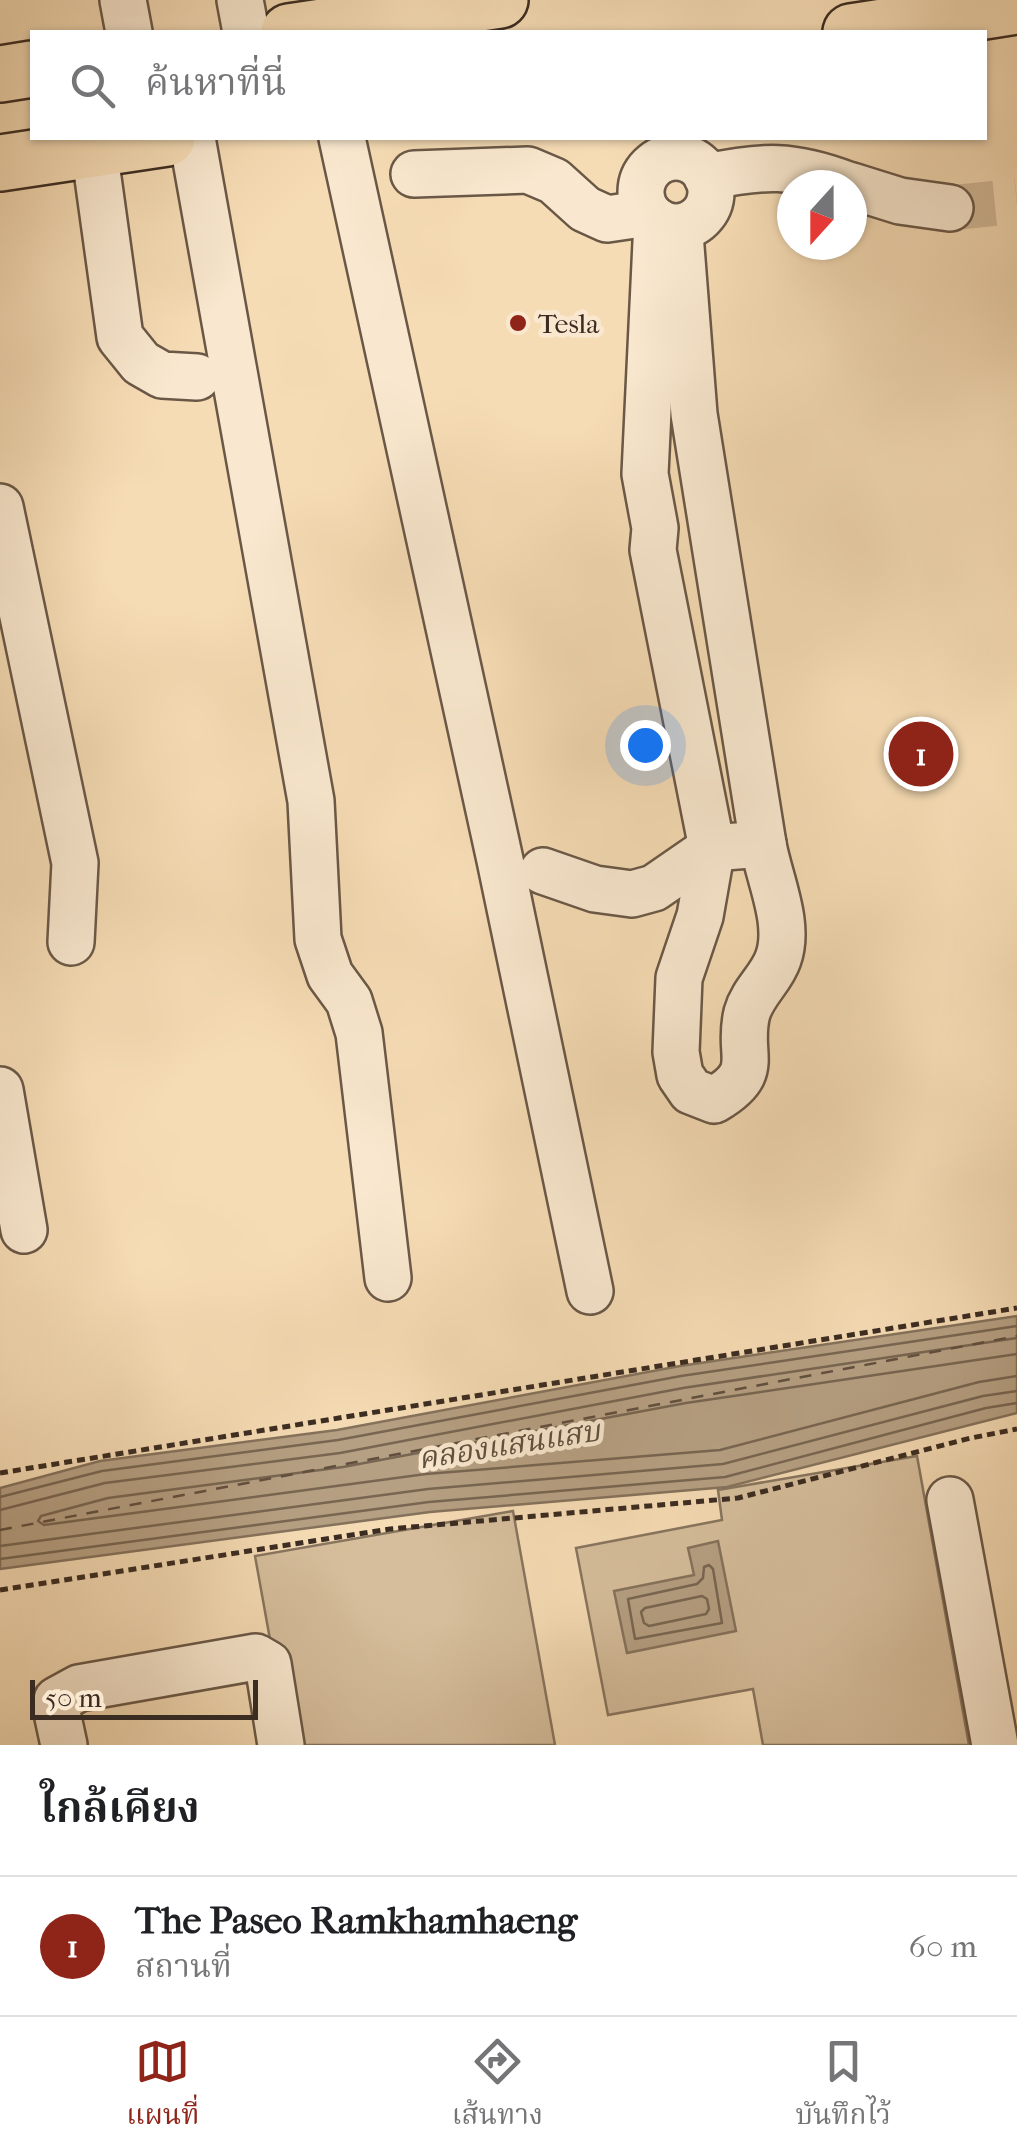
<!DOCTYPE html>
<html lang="th">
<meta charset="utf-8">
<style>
:root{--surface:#fff;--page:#f6f6f6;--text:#202124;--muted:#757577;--line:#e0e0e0;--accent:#8f2418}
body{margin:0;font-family:"IM FELL French Canon","Noto Serif Thai",serif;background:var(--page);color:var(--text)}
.compass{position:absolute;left:777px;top:170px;width:90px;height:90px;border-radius:50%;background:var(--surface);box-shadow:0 2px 8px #0004;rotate:201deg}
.scale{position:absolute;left:30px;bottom:25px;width:228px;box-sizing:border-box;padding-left:10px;border:5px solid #3b2c22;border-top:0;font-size:28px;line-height:35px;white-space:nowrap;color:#3b2c22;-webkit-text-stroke:8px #f9e8cf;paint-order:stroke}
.you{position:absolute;left:645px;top:745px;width:35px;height:35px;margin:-25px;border:8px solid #fff;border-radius:50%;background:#1a73e8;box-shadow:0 0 0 15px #1a73e833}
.badge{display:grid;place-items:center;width:65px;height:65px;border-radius:50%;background:var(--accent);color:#fff;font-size:32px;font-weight:700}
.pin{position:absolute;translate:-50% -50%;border:5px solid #fff;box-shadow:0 2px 10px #0006}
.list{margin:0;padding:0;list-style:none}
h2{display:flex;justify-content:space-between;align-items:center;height:130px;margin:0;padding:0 40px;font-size:42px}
h2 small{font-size:32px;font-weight:400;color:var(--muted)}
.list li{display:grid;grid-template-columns:65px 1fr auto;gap:30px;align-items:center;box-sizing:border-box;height:140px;padding:0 40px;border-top:2px solid var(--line)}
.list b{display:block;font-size:38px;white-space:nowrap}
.list p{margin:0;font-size:32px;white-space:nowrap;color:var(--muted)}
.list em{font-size:32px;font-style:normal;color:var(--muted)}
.icon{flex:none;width:55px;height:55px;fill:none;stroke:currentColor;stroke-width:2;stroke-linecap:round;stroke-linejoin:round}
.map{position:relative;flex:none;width:1017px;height:1745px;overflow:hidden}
.search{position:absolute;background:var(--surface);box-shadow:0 2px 8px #0004;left:30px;right:30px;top:30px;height:110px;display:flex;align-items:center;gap:25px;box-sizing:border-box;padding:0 35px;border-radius:0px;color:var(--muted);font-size:38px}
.sheet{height:270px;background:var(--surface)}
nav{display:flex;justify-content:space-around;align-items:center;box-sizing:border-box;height:140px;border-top:2px solid var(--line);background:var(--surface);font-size:28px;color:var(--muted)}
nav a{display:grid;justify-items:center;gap:5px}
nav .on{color:var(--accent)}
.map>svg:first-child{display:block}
.green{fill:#d6be9c;stroke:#88755f;stroke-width:2.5}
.water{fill:#b6a083;stroke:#85725c;stroke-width:2.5}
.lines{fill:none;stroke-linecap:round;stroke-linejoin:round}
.shore{stroke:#786652;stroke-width:2.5}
.ferry{stroke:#604f3f;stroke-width:2.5;stroke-dasharray:12 10;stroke-linecap:butt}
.minor-tunnel{stroke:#d1b998;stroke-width:45;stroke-dasharray:45 22;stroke-linecap:butt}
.minor-casing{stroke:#6a5847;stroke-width:50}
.major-casing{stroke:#3b2c22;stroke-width:60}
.path{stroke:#3b2c22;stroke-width:5;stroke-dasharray:8 5;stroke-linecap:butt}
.minor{stroke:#f9e8cf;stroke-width:45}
.major{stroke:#f6dcb5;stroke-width:55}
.poi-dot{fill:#8f2418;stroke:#f9e8cf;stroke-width:4}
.labels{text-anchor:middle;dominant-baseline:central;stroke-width:9;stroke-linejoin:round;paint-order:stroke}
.poi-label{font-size:28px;fill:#3b2c22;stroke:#f9e8cf;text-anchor:start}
.water-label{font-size:30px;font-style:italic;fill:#604f3f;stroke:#f9e8cf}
</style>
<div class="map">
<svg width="1017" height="1745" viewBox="0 0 1017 1745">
<rect width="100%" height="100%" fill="#f6dcb5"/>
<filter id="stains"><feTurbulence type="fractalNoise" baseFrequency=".002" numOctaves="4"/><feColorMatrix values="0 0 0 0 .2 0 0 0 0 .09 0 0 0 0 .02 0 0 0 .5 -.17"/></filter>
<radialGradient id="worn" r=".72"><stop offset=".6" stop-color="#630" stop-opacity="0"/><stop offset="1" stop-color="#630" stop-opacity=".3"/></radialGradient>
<g class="green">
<polygon points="917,1456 969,1745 763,1745 753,1689 608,1715 576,1548 722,1520 718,1490"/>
<polygon points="513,1511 555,1745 289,1745 255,1556"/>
</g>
<g class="water">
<polygon points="1017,1316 1017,1413 727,1487 430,1512 0,1569 0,1488 100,1461 337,1430 680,1366"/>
<polygon points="718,1541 736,1631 627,1653 614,1591 694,1575 688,1548"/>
</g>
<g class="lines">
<g class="shore">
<polyline points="1017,1354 686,1403 343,1467 108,1498 41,1516 38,1521 44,1525 426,1474 720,1450 979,1382 1017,1376"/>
<polyline points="0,1497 102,1471 338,1440 681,1376 1017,1326"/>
<polyline points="0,1510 105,1483 340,1453 683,1388 1017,1338"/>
<polyline points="0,1546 428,1489 723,1464 983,1396 1017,1391"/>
<polyline points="0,1559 429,1502 725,1477 986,1408 1017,1403"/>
<polygon points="709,1565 713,1569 722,1623 635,1639 628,1599 697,1584 703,1578 704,1567"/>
<polygon points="702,1596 707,1599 709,1609 706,1614 649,1626 644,1623 641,1612 645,1608"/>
</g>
<polyline class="ferry" points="0,1530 1017,1336"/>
<polyline class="minor-tunnel" points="950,208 1017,201"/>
<g class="minor-casing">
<g id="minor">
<polyline points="123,0 129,32"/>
<polyline points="240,0 246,32"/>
<polyline points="192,138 311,801 318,939 330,975 349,1001 359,1033 388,1278"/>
<polyline points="342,138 500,860 590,1291"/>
<polyline points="94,149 120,337 141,363 162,375 197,377"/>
<circle cx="676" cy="192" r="35"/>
<polyline points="414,174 528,170 554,181 585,209 607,219 648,213"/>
<path d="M707,177C764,165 793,164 848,185"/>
<polyline points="852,186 900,201 950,208"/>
<path d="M657,221L645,474L655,528L653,550L712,848L700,916L679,978L676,1052L680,1075L691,1091L714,1100C764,1071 736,1056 747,1013C753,992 771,979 778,959C791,924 769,879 763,844"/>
<polyline points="0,507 75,863 71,942"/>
<polyline points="543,871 595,889 632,894 654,888 712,848 763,844 694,414 680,234"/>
<polyline points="0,1090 24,1230"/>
<polyline points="950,1500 995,1745"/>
<polyline points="64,1745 56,1708 57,1700 79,1688 256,1657 268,1664 281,1745"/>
</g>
</g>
<g class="major-casing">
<g id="major">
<polyline points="289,32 500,0"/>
<polyline points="851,32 1017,6"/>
<polyline points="0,74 32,69"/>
<polyline points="0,163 167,138"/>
</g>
</g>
<g class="path">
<polyline points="0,1473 1017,1308"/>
<polyline points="0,1590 390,1529 738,1498 971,1438 1017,1429"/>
</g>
<use href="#minor" class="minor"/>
<use href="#major" class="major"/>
</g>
<circle class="poi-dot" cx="518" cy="323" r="10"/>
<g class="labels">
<g class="poi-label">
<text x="538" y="323">Tesla</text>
</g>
<g class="water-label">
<text transform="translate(509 1445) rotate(-9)">คลองแสนแสบ</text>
</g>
</g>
<rect width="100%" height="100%" filter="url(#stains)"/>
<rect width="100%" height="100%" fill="url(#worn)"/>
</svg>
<svg class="compass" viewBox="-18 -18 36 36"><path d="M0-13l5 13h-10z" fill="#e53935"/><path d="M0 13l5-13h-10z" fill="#757577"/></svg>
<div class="scale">50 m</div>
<div class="you"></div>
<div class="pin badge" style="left:921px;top:754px">1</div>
<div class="search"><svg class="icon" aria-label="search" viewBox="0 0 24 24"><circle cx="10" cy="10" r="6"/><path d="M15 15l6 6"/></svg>ค้นหาที่นี่</div>
</div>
<section class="sheet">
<h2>ใกล้เคียง<small></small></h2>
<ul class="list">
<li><span class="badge">1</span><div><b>The Paseo Ramkhamhaeng</b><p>สถานที่</p></div><em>60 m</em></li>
</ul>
</section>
<nav>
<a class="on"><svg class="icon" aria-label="map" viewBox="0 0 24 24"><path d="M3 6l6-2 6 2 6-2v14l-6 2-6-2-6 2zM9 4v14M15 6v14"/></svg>แผนที่</a>
<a><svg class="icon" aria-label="directions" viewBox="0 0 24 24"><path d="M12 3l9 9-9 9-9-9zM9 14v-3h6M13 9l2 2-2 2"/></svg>เส้นทาง</a>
<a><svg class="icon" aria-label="saved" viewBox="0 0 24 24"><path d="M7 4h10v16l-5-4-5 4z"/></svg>บันทึกไว้</a>
</nav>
